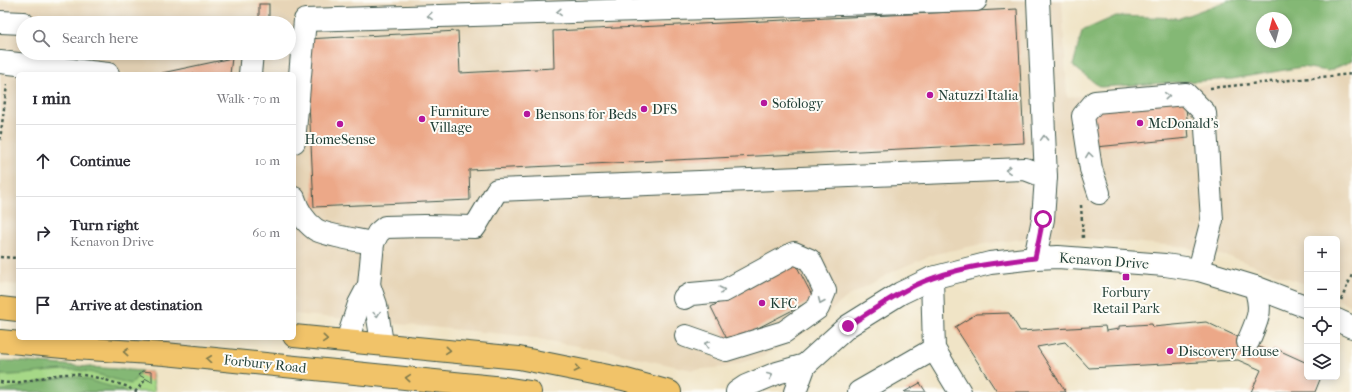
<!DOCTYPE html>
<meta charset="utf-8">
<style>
:root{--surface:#fff;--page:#f7f7f7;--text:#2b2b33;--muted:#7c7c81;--line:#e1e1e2}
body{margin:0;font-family:"IM FELL French Canon",serif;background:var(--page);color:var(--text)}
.controls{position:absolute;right:12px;bottom:12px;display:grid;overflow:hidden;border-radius:6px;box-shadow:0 2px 10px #0003}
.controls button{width:36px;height:36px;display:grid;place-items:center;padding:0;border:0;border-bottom:1px solid var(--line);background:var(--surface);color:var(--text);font:20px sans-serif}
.compass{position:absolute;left:1256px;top:12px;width:36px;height:36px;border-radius:50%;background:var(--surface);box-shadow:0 2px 10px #0003;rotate:354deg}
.stop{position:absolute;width:12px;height:12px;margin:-9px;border:3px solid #b5179e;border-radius:50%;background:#fff}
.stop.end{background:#b5179e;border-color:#fff;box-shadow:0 1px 4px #0008}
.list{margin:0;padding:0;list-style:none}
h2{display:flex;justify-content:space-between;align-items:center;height:52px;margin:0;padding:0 16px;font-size:17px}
h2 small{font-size:13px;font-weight:400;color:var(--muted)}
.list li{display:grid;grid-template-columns:26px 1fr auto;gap:12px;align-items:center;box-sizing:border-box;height:72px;padding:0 16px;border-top:1px solid var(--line)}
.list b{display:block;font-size:15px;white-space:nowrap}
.list p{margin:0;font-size:13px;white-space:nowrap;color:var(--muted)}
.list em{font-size:13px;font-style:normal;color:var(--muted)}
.icon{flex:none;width:22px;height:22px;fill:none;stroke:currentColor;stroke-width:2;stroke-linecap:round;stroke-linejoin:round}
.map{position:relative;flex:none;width:1352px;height:392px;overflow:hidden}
.search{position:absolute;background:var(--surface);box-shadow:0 2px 10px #0003;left:16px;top:16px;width:280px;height:44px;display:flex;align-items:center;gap:10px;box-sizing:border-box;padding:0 14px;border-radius:22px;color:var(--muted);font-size:15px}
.panel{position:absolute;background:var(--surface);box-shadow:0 2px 10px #0003;left:16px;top:72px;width:280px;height:268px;border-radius:6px}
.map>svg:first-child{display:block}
.built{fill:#e7d5b7;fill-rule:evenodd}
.green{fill:#a6d887;stroke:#628a5e}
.forest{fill:#84b874;stroke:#527a54;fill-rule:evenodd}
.building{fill:#eca888}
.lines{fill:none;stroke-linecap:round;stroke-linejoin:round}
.minor-casing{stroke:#3e564a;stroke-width:24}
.major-casing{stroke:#3e564a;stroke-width:24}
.path{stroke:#3e564a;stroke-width:2.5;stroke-dasharray:3 3;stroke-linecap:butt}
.minor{stroke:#fff;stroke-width:22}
.major{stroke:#f1c369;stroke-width:22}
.oneway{stroke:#8f9e9a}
.oneway2{stroke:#7d794c}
.route{stroke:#b5179e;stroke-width:5}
.poi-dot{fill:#b5179e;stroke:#fdfcf7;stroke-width:1.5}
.labels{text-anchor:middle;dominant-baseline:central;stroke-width:4;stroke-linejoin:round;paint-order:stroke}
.poi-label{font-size:14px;fill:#1f3d34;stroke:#fdfcf7;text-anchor:start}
.street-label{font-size:14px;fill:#1f3d34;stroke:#fdfcf7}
</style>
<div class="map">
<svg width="1352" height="392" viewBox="0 0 1352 392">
<rect width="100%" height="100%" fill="#fdfcf7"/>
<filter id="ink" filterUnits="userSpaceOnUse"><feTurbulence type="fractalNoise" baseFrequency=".025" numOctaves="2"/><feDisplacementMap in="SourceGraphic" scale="8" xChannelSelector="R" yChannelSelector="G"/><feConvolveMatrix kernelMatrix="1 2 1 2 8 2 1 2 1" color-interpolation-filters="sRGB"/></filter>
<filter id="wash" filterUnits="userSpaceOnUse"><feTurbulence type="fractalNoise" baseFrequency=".012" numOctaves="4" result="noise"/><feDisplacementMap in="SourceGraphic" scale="16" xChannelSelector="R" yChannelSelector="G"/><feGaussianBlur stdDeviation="0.9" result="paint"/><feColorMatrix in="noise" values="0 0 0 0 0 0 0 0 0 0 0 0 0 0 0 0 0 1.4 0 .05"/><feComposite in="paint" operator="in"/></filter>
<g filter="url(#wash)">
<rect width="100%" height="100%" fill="#f0e4c6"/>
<path class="built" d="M375,0H1062L1067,97L1352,73V306L1337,299V239H1307V285L1231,257L1178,246L1059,236L1028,238L977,245L935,254L896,270L847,297L808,330L764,356L726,367L692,370L606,351L514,335L294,314V74H18V285L0,283V3H283ZM23,23H289V53H23Z"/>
<polygon class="green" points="0,361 152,372 155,392 0,392"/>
<g class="forest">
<path d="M1229,0H1352V61L1328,71L1302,67L1232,79L1100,87L1073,66L1082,31L1116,16L1180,18ZM1262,18H1286V42H1262Z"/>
<path d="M0,361H13L142,371L131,384C114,380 95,372 77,370C51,369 26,376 0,375Z"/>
<path d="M65,377H78L126,391L125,392H0L2,390C23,387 43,380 65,377Z"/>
</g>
<g id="blocks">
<g class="building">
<rect x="259" y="4" width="10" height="19"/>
<polygon points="1017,9 1024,143 469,170 470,200 314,207 306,39 458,31 460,73 554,68 553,31"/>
<polygon points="232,58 230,74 162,74 162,73"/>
<polygon points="1185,98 1189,138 1096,147 1092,108"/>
<polygon points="794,261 814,299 729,343 711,307"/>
<polygon points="1009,313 1020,331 1105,326 1106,331 1119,329 1119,326 1152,324 1153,327 1206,322 1272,353 1274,348 1307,363 1307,377 1321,377 1315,392 1251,392 1261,370 1238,360 1089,368 1065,342 1037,347 1066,392 997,392 955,327 976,314"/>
<polygon points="142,371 152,372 152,382 139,375"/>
<polygon points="920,383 926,392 904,392"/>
</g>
</g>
</g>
<g filter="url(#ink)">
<use href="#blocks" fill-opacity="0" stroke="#3e564a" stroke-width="1"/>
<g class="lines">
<g class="minor-casing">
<g id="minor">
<polyline points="0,22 23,23"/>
<polyline points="0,62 108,74"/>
<polyline points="250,74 252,53"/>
<polyline points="294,142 305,20 976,0"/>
<polyline points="1099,193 1091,169 1083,116 1095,102 1186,94 1205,113 1212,220 1199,270"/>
<path d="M294,198C298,211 304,221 315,229C323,235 362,241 373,243"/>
<polyline points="1035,258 1043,219 1046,177 1038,0"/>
<polyline points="932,278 934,349 960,392"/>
<polyline points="369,285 376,305 382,343"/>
<polyline points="684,298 691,294 724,291 794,253 810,260 825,291 818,308 784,332 726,350 686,336"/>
<polyline points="1337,320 1352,327"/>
<polyline points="347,341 359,304 369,285 373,243 378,233 385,227 424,226 475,227 497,190 1025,169 1046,177"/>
<path d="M1248,342C1258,318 1263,312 1255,287"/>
<polyline points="737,392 746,386 777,373 805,365 848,326 901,293 932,278 990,263 1035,258 1058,257 1165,265 1199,270 1255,287 1307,307"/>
<polyline points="795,392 805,365"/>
<polyline points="859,392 934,349"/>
</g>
</g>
<g class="major-casing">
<g id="major">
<polyline points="0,308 18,310"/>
<polyline points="294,336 519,358 623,379 670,392"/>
<polyline points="0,341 74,348 165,354 504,388 530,392"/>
</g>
</g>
<g class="path">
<polyline points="118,53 231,54"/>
<polyline points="1210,88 1352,74"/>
<polyline points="0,140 7,85"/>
<polyline points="1081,205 1083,238"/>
<polyline points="0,257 18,258"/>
<polyline points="1341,300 1352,275"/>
<path d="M0,382C21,386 44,375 65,374C87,373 108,381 129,387L133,392"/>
<polyline points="135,392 146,379"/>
</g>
<use href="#minor" class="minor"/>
<use href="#major" class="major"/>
</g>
<defs><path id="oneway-chevron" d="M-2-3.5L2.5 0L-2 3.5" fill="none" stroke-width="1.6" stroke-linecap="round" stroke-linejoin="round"/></defs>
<g class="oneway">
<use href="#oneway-chevron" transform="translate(559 12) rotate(178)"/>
<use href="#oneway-chevron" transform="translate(430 16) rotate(178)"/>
<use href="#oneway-chevron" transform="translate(1167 96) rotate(-5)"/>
<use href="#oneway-chevron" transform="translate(1044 138) rotate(-92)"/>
<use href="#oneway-chevron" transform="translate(1089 155) rotate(-98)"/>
<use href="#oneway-chevron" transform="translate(1008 170) rotate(177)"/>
<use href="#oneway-chevron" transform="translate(722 290) rotate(-14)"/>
<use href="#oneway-chevron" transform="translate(821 301) rotate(113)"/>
<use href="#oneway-chevron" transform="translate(377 314) rotate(82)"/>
<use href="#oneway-chevron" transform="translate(707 344) rotate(-160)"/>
<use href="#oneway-chevron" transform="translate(770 376) rotate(-23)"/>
</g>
<g class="oneway2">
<use href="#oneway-chevron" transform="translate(325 339) rotate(5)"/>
<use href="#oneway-chevron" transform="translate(448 350) rotate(5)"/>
<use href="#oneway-chevron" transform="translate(126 352) rotate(-176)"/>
<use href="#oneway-chevron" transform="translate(209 359) rotate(-174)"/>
<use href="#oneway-chevron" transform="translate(577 369) rotate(12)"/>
<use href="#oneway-chevron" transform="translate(408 378) rotate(-175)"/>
</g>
</g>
<g class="lines" filter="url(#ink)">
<path class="route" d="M848,326C875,309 903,288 933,278C966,266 1000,262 1035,258L1043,219"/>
</g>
<g class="poi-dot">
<circle cx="930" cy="95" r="4"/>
<circle cx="764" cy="103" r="4"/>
<circle cx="644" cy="109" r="4"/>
<circle cx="527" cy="114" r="4"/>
<circle cx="422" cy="119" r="4"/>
<circle cx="1140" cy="123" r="4"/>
<circle cx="340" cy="124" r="4"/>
<rect x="1122" y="273" width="8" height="8" rx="2"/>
<circle cx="762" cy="303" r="4"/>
<circle cx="1170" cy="351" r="4"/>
</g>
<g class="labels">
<g class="poi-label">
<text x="938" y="95">Natuzzi Italia</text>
<text x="772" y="103">Sofology</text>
<text x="652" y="109">DFS</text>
<text x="430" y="111">Furniture<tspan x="430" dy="16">Village</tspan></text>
<text x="535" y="114">Bensons for Beds</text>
<text x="1148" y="123">McDonald's</text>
<text x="340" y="139" text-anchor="middle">HomeSense</text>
<text x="1126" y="292" text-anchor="middle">Forbury<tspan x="1126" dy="16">Retail Park</tspan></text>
<text x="770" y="303">KFC</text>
<text x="1178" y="351">Discovery House</text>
</g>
<g class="street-label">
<text transform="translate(1104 261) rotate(4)">Kenavon Drive</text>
<text transform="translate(265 364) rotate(6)">Forbury Road</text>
</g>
</g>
</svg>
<div class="controls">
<button>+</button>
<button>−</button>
<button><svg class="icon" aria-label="locate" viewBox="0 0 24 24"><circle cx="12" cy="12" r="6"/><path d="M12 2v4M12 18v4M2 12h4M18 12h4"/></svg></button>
<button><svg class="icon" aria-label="layers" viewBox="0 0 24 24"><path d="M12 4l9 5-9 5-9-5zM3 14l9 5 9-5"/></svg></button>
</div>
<svg class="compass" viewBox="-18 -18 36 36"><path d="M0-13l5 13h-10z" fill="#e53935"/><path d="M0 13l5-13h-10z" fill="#7c7c81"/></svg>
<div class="stop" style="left:1043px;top:219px"></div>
<div class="stop end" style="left:848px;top:326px"></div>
<div class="search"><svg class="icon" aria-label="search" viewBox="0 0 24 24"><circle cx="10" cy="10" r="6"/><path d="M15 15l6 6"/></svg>Search here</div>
<section class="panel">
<h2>1 min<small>Walk · 70 m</small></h2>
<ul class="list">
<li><svg class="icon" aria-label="ahead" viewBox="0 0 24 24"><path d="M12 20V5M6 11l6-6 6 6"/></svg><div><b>Continue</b></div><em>10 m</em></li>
<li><svg class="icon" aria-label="right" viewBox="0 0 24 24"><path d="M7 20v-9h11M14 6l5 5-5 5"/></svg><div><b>Turn right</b><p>Kenavon Drive</p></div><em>60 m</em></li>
<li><svg class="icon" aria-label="arrive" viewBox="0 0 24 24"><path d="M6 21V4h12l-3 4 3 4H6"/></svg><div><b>Arrive at destination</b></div></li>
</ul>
</section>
</div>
